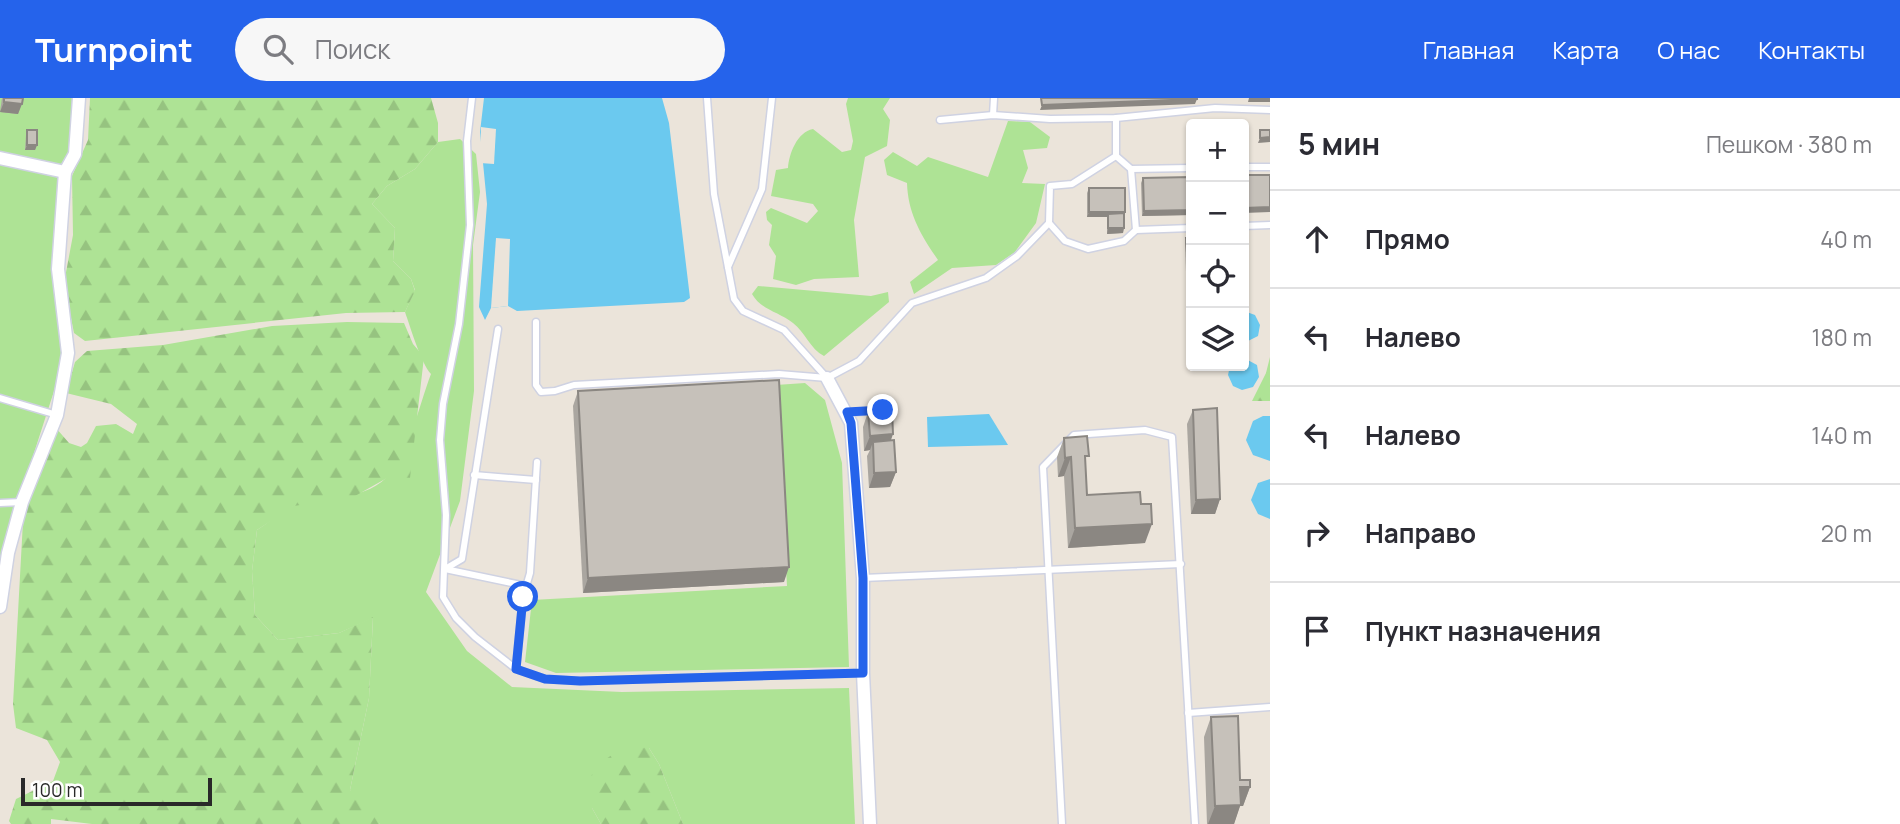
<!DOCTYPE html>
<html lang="ru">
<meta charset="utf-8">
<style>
:root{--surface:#fff;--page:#f7f7f7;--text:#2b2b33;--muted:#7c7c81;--line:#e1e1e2;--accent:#2563eb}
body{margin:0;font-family:Manrope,sans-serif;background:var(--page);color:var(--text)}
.controls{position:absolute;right:21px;top:21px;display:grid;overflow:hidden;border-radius:7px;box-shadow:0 2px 5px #0004}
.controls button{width:63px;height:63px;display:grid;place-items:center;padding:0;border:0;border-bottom:2px solid var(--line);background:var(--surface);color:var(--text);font:35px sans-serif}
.scale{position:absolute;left:21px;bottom:18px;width:191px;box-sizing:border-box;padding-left:7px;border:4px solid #292929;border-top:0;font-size:19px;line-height:24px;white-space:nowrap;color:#292929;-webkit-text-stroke:5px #fff;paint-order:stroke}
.stop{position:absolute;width:21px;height:21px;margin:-16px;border:5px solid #2563eb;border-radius:50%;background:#fff}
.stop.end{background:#2563eb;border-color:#fff;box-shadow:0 2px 7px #0008}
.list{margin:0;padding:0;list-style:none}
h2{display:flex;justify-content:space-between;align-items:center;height:91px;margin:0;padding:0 28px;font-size:30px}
h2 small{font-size:23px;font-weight:400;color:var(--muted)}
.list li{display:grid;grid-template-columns:46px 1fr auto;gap:21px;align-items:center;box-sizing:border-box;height:98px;padding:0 28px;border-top:2px solid var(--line)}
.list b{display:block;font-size:26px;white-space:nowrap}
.list em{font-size:23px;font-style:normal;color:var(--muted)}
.icon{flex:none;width:38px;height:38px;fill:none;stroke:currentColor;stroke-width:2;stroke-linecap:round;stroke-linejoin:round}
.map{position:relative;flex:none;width:1270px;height:726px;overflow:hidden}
header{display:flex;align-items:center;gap:42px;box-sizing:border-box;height:98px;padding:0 35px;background:var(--accent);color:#fff}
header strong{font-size:33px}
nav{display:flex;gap:38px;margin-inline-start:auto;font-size:24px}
.search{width:490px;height:63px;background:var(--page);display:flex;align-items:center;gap:18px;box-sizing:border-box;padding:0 24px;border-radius:38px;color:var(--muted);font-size:26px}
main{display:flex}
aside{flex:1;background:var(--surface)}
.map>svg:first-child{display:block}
.green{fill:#aee395}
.forest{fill:url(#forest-firs)}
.water{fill:#6bc9ef}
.pier{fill:#ebe4da}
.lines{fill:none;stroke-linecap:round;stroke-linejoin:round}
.lane-casing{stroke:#cfd2e2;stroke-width:9}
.street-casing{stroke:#cfd2e2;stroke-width:15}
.lane{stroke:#fff;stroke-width:6}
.street{stroke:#fff;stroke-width:12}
.wall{fill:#aaa6a0}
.shaded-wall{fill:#8b8782}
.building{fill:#c6c1ba;stroke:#8b8782;stroke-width:2}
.route{stroke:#2563eb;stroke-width:9}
</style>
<header>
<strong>Turnpoint</strong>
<div class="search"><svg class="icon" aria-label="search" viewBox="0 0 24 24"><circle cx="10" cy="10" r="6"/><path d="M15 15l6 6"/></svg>Поиск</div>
<nav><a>Главная</a><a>Карта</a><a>О нас</a><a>Контакты</a></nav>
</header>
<main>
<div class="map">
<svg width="1270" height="726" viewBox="0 0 1270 726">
<defs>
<pattern id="forest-firs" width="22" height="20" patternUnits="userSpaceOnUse" patternTransform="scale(1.75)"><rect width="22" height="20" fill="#aee395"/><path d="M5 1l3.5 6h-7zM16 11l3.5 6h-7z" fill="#96c380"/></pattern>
</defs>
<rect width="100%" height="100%" fill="#ebe4da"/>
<g class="green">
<polygon points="0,0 72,0 70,47 59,86 56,148 57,218 66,256 0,460"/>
<path d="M848,0H890L883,11L890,22L887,48L865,59L854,122L859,179L814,181L796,187L773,181L776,158L769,147L772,127L767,122L766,114L771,110L807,125L818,113L813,106L771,98L776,72L788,70C789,56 797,34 813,31L842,54L851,52L853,43L846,6Z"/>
<path d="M1008,23L1030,24L1050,39L1047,50L1023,52L1028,70L1022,85L1045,86L1036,125L1015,154L996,167L952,170L914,196L910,184L938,162C921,137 908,116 907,85L887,77L884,62L893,54L917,68L928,59L988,79Z"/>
<path d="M460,41L476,56L480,94L473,147L474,293L460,403L426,494L467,553L512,589L622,594L849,590L855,726H683L659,666L649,650L592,710L601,726H380L350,692L369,600L373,520L339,535L278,542L255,517L252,473L257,432C269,424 281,414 293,408C323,395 360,405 386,380C408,360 420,304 431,276C421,265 411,231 405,214L415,192L411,181L393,163L395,130L372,106L387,88L415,71L438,44Z"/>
<path d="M758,188L871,198L888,194L889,204L824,258C810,251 805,234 793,225C779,214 761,212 752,196Z"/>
<polygon points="805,285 825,302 842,365 849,569 556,575 525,564 532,502 787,488 776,287"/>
</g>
<g class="forest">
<polygon points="90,0 431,0 438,25 438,44 415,71 387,88 372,106 395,130 393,163 411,181 415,193 405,214 346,215 85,243 74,235 64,185 73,137 72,78 88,42"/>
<polygon points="347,224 404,225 413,246 424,259 410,380 387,380 355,398 294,408 257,432 252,473 255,517 278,542 339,535 373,519 369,600 350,692 363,699 380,726 92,726 51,721 51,726 11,726 9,723 16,701 53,683 60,664 47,642 16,630 13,606 24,405 56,330 69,345 81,349 87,345 96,328 116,326 133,336 137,326 111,306 66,295 75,264 87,253 163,247 272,228"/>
<polygon points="1270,259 1270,303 1252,303 1266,275"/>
<polygon points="625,648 649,650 659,666 683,726 601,726 592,710 588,681 606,661"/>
</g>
<g class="water">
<polygon points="484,0 662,0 669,25 690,200 684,204 517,213 508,208 491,210 485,222 479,209 487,106 480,34"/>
<polygon points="1244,213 1255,217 1260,227 1258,238 1244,245"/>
<polygon points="1244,260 1257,267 1259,279 1253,289 1242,292 1233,288 1228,277 1230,268 1244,268"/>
<polygon points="989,316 1008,347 928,349 927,319"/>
<polygon points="1263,318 1270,318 1270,363 1253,357 1246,342 1253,323"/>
<polygon points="1270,381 1270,421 1258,416 1251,402 1258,385"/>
</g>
<g class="pier">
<polygon points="481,29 496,31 494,66 480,65"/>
<polygon points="496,140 510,141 508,208 491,210"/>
</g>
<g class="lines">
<g class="lane-casing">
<g id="lane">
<polyline points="472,0 467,43 470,127 459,226 443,306 440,342 446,417 443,499 456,520 475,539 516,571 545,581 580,583 863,575"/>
<polyline points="707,0 714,96 734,201 743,213 784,232 827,280"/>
<polyline points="993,17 994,0"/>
<polyline points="940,22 993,17 1050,21 1116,20 1215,10 1270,12"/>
<polyline points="1116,58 1131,71 1191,70"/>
<polyline points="1244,69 1270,69"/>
<polyline points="1131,71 1136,132"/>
<polyline points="1049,125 1065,143 1088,151 1124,143 1136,132 1191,130"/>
<polyline points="1244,128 1270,127"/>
<polyline points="728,169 762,91 772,0"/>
<polyline points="536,224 536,287 541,294 555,293 574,287 779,276 827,280 859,263 912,205 986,180 1017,158 1049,125 1050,88 1072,86 1116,58 1116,20"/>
<polyline points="0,300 57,317"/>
<polyline points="847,315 883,312"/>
<polyline points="474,377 536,382"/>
<polyline points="0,405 22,404"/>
<polyline points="445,471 462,461 498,231"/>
<polyline points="445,471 526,488"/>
<polyline points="863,480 1181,466"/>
<polyline points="516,571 523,499 530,475 537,364"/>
<polyline points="1188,615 1270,609"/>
<polyline points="1062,726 1043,369 1074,337 1145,332 1172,339 1195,726"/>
</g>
</g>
<g class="street-casing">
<g id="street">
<polyline points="0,60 65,74"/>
<polyline points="827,280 851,325 863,480 863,575 870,726"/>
<polyline points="0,509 8,455 22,404 57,317 68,255 58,171 65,74 75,56 79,0"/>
</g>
</g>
<use href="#lane" class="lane"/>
<use href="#street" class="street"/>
</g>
<g class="wall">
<polygon points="2,0 23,0 18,16 0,14"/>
<polygon points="27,32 37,47 35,52 25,52 26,37"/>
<polygon points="1191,79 1191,117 1142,118 1141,85 1143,80"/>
<polygon points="1089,90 1125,114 1123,135 1107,136 1107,119 1087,119 1087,95"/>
<polygon points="1186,140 1191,173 1186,173 1185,145"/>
<polygon points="578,293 784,484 583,495 573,308"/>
<polygon points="1193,312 1220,401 1215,416 1191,416 1187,326"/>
<polygon points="868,314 891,343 896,374 890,389 869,390 867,358 870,352 864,353 863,329"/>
<polygon points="1064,340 1085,368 1087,397 1145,445 1068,450 1064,378 1058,379 1057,359"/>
<polygon points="1211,619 1240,682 1250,689 1243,708 1240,708 1234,726 1207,726 1204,639"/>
</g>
<g class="shaded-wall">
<polygon points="1249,0 1270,0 1270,4 1248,4"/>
<polygon points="1197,1 1195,6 1040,12 1042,7"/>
<polygon points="4,4 22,6 18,16 0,14"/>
<polygon points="1270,39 1270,44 1258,45 1260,40"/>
<polygon points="27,47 37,47 35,52 25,52"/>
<polygon points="1270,109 1270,114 1244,115 1244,110"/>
<polygon points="1191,112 1191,117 1142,118 1144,113"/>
<polygon points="1089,114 1125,114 1123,119 1108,116 1107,119 1087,119"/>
<polygon points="1108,130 1124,130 1123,135 1107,136"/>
<polygon points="1188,168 1191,168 1191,173 1186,173"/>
<polygon points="893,336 888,351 873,344 870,352 864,353 870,338"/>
<polygon points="1071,359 1064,378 1058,379 1065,360"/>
<polygon points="896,374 890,389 869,390 874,375"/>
<polygon points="1220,401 1215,416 1191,416 1196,402"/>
<polygon points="1152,426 1145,445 1068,450 1075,430"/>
<polygon points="789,469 784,484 583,495 588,480"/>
<polygon points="1240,689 1250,689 1243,708 1240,708 1234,726 1208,726 1215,708"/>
</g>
<g class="building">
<polygon points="4,0 23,0 22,6 4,4"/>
<polygon points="1041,0 1197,0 1197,1 1042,7"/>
<rect x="27" y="32" width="10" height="15"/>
<polygon points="1260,32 1270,32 1270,39 1260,40"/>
<polygon points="1244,77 1270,77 1270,109 1244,110"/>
<polygon points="1191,79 1191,112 1144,113 1143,80"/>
<rect x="1089" y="90" width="36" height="24"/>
<polygon points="1124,115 1124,130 1108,130 1108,116"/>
<polygon points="1186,140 1191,140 1191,168 1188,168"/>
<polygon points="779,282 789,469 588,480 578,293"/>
<polygon points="1217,310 1220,401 1196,402 1193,312"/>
<polygon points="892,312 893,336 870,338 868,314"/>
<polygon points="1087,338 1089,358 1085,358 1087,397 1140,394 1141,406 1151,406 1152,426 1075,430 1071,359 1065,360 1064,340"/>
<polygon points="894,342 896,374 874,375 873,344"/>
<polygon points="1238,618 1240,682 1250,682 1250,689 1240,689 1241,707 1215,708 1211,619"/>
</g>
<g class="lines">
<polyline class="route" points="523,499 516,571 545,581 580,583 863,575 863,480 851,325 847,314 883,312"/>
</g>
</svg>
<div class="controls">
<button>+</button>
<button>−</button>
<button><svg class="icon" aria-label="locate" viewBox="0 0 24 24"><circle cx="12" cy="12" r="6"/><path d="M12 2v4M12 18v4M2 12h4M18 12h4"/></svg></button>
<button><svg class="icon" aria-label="layers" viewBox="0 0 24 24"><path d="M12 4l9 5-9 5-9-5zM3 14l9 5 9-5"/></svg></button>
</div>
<div class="scale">100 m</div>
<div class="stop" style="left:523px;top:499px"></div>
<div class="stop end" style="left:883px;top:312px"></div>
</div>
<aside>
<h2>5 мин<small>Пешком · 380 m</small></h2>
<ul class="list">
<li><svg class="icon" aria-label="ahead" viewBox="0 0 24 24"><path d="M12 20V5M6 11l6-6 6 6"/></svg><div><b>Прямо</b></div><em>40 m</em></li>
<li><svg class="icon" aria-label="left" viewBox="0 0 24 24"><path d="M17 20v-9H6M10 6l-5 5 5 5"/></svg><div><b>Налево</b></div><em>180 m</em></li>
<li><svg class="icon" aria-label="left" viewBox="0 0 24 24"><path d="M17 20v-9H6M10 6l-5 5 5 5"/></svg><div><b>Налево</b></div><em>140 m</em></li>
<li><svg class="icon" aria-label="right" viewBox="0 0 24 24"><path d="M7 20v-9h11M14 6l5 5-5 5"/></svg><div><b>Направо</b></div><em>20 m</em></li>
<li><svg class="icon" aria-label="arrive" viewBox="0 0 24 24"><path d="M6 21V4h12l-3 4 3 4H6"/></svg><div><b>Пункт назначения</b></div></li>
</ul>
</aside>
</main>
